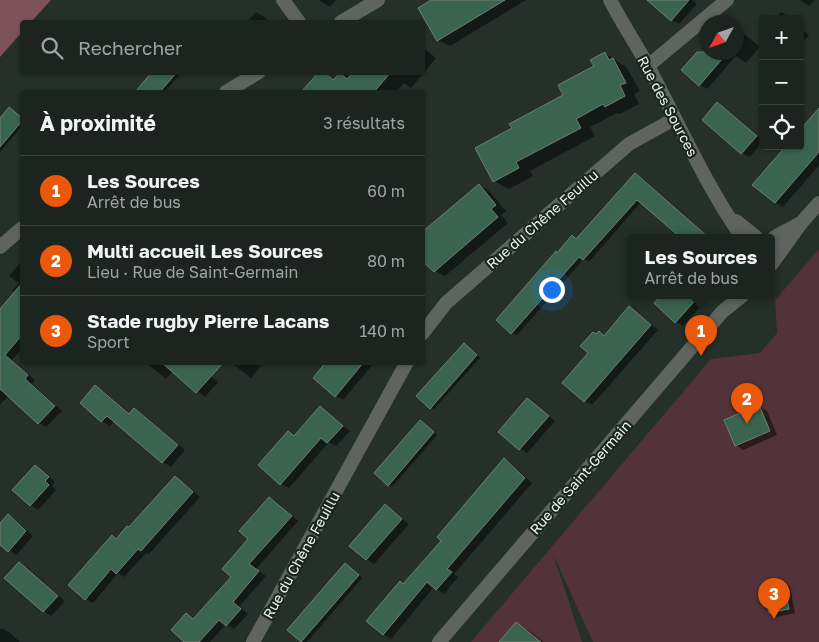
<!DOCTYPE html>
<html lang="fr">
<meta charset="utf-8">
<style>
:root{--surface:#1c2420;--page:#252c29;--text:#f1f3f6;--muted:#a0a4a5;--line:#3a413e;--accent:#ea580c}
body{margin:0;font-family:"Golos Text",sans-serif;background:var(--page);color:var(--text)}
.controls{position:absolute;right:15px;top:15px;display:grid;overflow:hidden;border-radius:5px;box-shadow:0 1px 4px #0004}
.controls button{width:45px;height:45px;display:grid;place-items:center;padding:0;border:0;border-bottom:1px solid var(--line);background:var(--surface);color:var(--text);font:25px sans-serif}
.compass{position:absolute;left:699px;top:15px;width:45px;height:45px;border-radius:50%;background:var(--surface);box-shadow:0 1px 4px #0004;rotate:230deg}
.you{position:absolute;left:551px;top:289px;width:18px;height:18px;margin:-12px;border:4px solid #fff;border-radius:50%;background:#1a73e8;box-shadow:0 0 0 8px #1a73e833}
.badge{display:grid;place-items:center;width:32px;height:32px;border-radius:50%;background:var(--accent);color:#fff;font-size:16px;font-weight:700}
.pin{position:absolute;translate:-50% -41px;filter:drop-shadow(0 1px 2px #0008)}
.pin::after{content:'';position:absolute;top:26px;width:18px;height:15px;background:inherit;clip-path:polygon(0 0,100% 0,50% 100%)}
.popup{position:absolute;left:627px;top:234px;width:148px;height:65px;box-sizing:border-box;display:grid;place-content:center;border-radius:5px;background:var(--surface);filter:drop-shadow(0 1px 4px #0005);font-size:16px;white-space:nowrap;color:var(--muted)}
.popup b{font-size:19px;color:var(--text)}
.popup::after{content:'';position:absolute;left:50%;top:100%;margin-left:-10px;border:10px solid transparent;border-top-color:var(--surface)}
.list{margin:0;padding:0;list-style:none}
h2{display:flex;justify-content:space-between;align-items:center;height:65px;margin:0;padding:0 20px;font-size:21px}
h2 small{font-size:16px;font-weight:400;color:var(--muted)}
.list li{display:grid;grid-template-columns:32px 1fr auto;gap:15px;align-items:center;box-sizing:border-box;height:70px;padding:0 20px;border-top:1px solid var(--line)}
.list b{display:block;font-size:19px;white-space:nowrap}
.list p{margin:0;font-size:16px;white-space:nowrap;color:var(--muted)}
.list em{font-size:16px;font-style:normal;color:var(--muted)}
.icon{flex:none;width:28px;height:28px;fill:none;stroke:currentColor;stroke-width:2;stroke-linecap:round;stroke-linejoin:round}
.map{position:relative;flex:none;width:819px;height:642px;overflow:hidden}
.search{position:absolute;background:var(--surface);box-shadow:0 1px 4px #0004;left:20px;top:20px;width:405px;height:55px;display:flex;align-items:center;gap:12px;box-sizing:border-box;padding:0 18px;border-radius:5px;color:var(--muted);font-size:19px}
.panel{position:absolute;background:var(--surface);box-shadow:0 1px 4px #0004;left:20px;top:90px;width:405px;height:275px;border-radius:5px}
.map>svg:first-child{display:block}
.green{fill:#533239}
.forest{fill:#7d525a}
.shadow{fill:#0007}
.building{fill:#3a644f;stroke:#707d75}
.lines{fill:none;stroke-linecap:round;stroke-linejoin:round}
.minor{stroke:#5f6461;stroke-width:14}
.labels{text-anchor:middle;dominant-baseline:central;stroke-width:4.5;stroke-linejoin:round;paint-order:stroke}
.street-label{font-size:14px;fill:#eff6f2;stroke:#1b2620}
</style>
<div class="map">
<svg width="819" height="642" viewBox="0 0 819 642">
<rect width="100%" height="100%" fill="#25302a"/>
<polygon class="green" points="819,249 819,642 593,642 553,554 582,642 471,642 711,359 760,353 777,333 775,300"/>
<polygon class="forest" points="0,0 51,0 31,22 22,22 22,32 0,57"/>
<g class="shadow">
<polygon points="319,0 336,0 330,7"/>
<polygon points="434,0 526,0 450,46 438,40"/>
<polygon points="649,0 692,0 697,4 679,24 672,20"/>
<polygon points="800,0 815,0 809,6"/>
<polygon points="256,12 264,17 270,22 247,22"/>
<polygon points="781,12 788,16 791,19 775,19"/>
<polygon points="736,27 760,47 746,63 736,56 707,89 700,85 683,70 700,51 705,54 706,52 736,52"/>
<polygon points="800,27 809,35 800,45"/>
<polygon points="422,47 436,58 411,88 404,83 396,92 302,92 320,72 335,80 342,72 422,72"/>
<polygon points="605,53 627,68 640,91 634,94 639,104 620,114 617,113 590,127 595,136 530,171 533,176 509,189 494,181 514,129 565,96 595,66"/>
<polygon points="154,72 182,72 165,92 136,92"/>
<polygon points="718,104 725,108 763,141 750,157 742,153"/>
<polygon points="819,110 819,165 783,207 775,202 800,146"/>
<polygon points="13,111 22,119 22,126 0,152 0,120"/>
<polygon points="640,177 708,237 681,237 641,202 589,262 584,259 517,335 512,333 498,320 573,237 577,240"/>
<polygon points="479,185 489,191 506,211 501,215 508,223 445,276 435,271"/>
<polygon points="22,260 22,348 12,360 35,380 32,384 62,411 46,427 39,423 9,395 0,405 0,311 15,293 12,291 19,283 9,276"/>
<polygon points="663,295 711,295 683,326 676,322 656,303"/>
<polygon points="629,308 658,330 592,405 585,401 590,353 597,335 599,333 605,336"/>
<polygon points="467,346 480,358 434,409 430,408"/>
<polygon points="145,362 178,362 179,364 166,379"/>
<polygon points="230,362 264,362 251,378"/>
<polygon points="327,362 375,362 343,400 336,396"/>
<polygon points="199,366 218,382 205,397 178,376"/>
<polygon points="96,387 103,391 130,414 135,409 142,414 185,450 171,467 163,462 115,420 110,426 102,421 82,403"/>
<polygon points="527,399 555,421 527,453 499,432"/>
<polygon points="759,407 767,411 777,435 743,450 736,445"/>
<polygon points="320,408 350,431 336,446 329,442 289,488 281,484 260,465 288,433 295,437"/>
<polygon points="423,423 437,435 392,487 389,485"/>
<polygon points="505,459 512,464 532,483 454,574 458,577 444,594 434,587 391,639 383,634 404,585 443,541"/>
<polygon points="35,466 55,482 52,486 56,490 38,510 31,505 14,490"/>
<polygon points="175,477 200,497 149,554 146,553 124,577 118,573 93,603 85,599 117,540 130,529"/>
<polygon points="270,498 277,502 298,521 256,569 266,576 239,607 248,614 234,629 226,624 210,642 186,642 186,615 194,619 233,577"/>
<polygon points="385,506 409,524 374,564 366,559"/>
<polygon points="8,516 16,520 33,536 16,555 0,543 0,525"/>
<polygon points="19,563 27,568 65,601 51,616 44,611"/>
<polygon points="349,566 362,578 307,642 303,642 289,630"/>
<polygon points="783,582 790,587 795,613 777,617 770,613"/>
<polygon points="516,623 531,632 544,642 500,642"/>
<polygon points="2,628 9,632 20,642 0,642 0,630"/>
</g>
<g class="building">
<polygon points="431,0 505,0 437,41 418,8"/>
<polygon points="647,0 689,0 671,21"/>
<polygon points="605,52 609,60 613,58 626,83 620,85 625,96 605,107 603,104 576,119 581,128 516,162 519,168 493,182 475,148 512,128 509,124 563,95 558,85 594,66 590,60"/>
<polygon points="697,52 728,52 699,86 681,70"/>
<polygon points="152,72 177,72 160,92 135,92"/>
<polygon points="319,72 324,72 333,80 340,73 347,79 353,72 391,72 374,92 301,92"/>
<polygon points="717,102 757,136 741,154 702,120"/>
<polygon points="9,107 22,118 22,121 0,147 0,118"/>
<polygon points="819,108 819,152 775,203 752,185 786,146 800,146 800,130"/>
<polygon points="635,173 708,237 680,237 637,200 583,260 579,257 511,334 496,320 556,251 557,253 572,235 576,239"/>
<polygon points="479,184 496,205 491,209 498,217 434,272 422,261 422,232"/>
<polygon points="22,283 22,335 5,355 28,375 25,379 55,406 38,424 0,389 0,309"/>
<polygon points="661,295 700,295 675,323 654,303"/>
<polygon points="629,306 651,325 584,402 562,383 588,353 580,346 593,332 596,334 599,331 604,336"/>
<polygon points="464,343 477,355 430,409 416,396"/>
<polygon points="161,362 224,362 196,393"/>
<polygon points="326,362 364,362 335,397 313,378"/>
<polygon points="95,385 129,414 134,408 178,445 162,463 107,416 101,422 80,403"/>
<polygon points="527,398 549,416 519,450 498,432"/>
<polygon points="759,405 770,431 735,446 724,420"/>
<polygon points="320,406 343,426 327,443 321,438 280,485 258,465 288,431 294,436"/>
<polygon points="420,420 434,432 388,486 374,473"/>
<polygon points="504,458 525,478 447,569 452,572 436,590 427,582 383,635 366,621 400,581 403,584 441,541 437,537"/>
<polygon points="35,465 49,477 45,481 49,485 30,506 12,490"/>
<polygon points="175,476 193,492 141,551 138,549 116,574 111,569 85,600 68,585 112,535 116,539 127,526 129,527"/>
<polygon points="269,497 292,516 249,564 259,571 233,602 241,609 226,626 219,620 199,642 184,642 171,630 186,613 193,619 231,577 222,569 248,539 239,531"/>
<polygon points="385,504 402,519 366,560 349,546"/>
<polygon points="8,514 26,531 8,552 0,545 0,523"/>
<polygon points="19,562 58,596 43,612 4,578"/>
<polygon points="345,563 359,575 301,642 287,630"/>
<polygon points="783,581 789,609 769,613 763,585"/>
<polygon points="516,622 541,642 499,642"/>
</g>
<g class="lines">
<g class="minor">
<polyline points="283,0 299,22"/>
<path d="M610,0C622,23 636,44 648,66C679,124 705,184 742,237"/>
<polyline points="341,22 378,0"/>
<polyline points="648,66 727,0"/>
<polyline points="226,92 259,72"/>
<polyline points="736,221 756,237"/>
<polyline points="771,242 775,237 799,224"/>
<polyline points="0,247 22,228"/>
<polyline points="771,265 802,222 819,203"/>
<polyline points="422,334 446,303 629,144 674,119"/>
<polyline points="253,642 407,362"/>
<polyline points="439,642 722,312 743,295"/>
</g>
</g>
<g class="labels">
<g class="street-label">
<text transform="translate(668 106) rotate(62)">Rue des Sources</text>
<text transform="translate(542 219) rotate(-41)">Rue du Chêne Feuillu</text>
<text transform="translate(580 477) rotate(-49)">Rue de Saint-Germain</text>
<text transform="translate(301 555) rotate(-61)">Rue du Chêne Feuillu</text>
</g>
</g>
</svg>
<div class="controls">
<button>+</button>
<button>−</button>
<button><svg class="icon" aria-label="locate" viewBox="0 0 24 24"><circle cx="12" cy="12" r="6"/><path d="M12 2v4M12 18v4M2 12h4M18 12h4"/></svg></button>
</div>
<svg class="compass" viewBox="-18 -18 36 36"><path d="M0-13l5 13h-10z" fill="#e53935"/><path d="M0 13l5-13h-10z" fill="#a0a4a5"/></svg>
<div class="you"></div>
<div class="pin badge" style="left:701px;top:356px">1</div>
<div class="popup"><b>Les Sources</b>Arrêt de bus</div>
<div class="pin badge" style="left:747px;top:424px">2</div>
<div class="pin badge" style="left:774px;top:619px">3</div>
<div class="search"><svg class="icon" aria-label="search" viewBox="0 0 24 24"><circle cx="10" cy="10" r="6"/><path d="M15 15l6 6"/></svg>Rechercher</div>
<section class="panel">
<h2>À proximité<small>3 résultats</small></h2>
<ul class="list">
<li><span class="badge">1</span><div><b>Les Sources</b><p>Arrêt de bus</p></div><em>60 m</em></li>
<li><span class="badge">2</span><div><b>Multi accueil Les Sources</b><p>Lieu · Rue de Saint-Germain</p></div><em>80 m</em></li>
<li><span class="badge">3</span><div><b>Stade rugby Pierre Lacans</b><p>Sport</p></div><em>140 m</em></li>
</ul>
</section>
</div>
